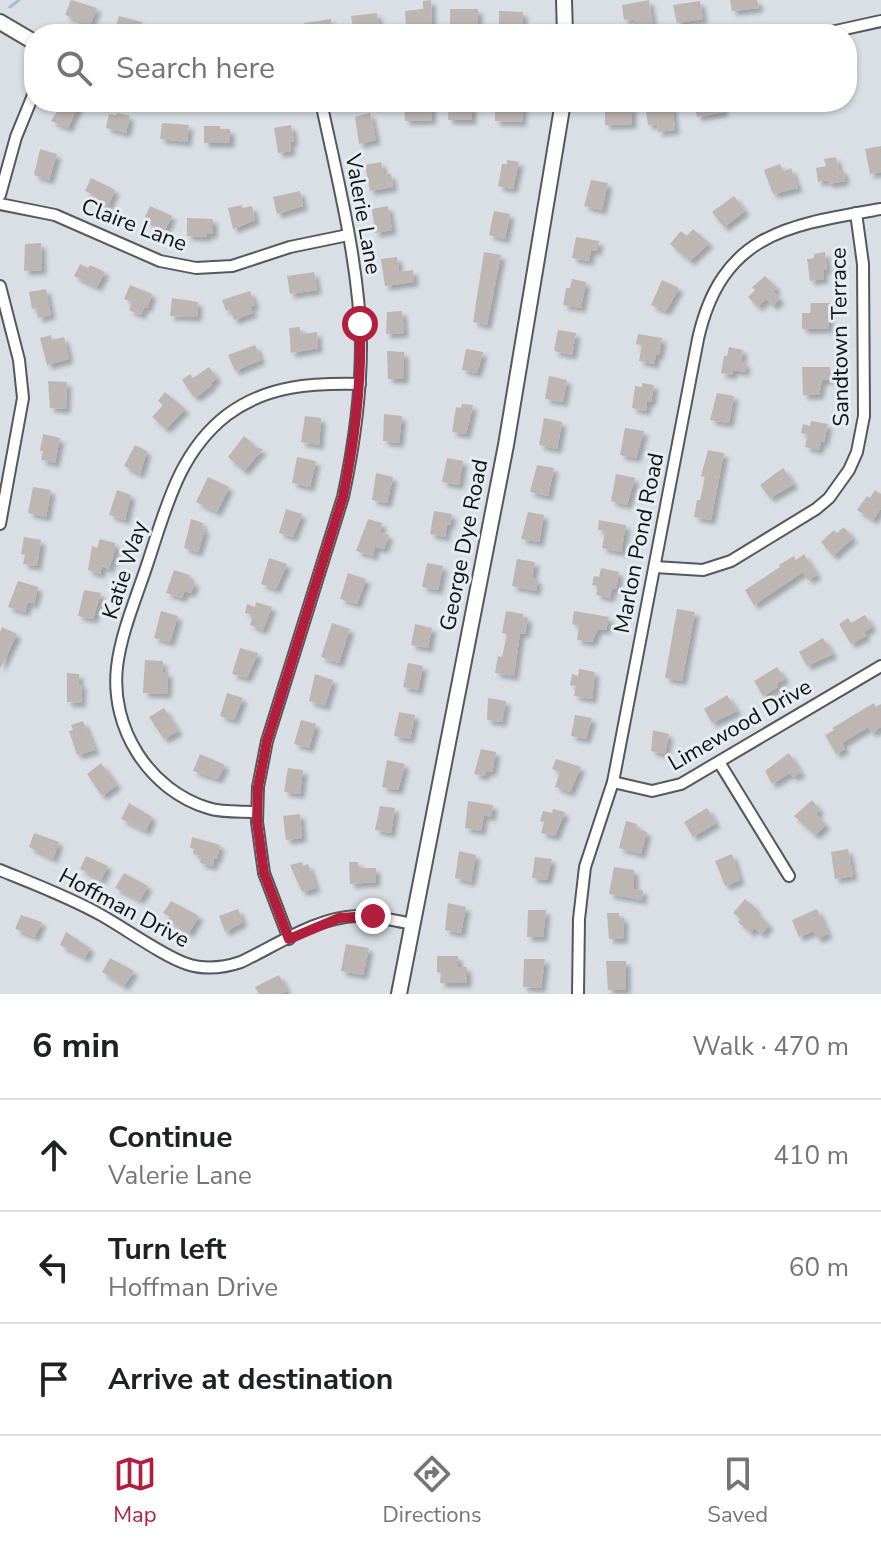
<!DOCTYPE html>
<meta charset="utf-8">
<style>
:root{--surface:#fff;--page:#f6f6f6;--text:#202124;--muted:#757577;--line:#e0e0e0;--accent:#b21f3d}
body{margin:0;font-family:"Nunito Sans",sans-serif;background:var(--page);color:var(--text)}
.stop{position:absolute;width:24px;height:24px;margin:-18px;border:6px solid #b21f3d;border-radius:50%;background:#fff}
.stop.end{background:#b21f3d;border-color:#fff;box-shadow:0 2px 8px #0008}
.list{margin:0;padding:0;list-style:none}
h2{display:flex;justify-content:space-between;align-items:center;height:104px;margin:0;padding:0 32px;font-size:34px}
h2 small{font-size:26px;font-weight:400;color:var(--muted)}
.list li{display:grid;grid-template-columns:52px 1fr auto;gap:24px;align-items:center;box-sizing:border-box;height:112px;padding:0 32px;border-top:2px solid var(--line)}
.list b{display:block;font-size:30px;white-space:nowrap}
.list p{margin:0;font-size:26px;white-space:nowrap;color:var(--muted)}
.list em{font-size:26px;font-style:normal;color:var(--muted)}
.icon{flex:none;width:44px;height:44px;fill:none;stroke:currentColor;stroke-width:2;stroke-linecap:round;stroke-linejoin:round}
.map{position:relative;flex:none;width:881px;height:994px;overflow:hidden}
.search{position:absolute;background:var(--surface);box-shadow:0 2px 6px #0004;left:24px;right:24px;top:24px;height:88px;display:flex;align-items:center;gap:20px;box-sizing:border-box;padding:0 28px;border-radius:32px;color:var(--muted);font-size:30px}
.sheet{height:440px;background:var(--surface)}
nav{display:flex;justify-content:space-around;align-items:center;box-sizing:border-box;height:112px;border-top:2px solid var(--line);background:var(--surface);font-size:22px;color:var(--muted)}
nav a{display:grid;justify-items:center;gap:4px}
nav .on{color:var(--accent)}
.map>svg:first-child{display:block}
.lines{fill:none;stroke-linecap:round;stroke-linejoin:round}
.stream{stroke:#a8bad6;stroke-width:3}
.building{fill:#beb6b3;filter:url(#shadow)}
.street-casing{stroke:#53595d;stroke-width:14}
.secondary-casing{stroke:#53595d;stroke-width:18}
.street{stroke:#fff;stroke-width:10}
.secondary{stroke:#fff;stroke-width:14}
.route{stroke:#b21f3d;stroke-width:10}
.labels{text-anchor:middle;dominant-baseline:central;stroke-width:6;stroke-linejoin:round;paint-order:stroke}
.street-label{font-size:22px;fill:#0f1213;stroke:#e6ecf2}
</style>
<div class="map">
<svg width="881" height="994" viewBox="0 0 881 994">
<defs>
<filter id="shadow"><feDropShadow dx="4.5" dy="4.5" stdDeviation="2" flood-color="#0004"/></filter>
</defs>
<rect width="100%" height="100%" fill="#d9dfe5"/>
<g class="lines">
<polyline class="stream" points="10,7 19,0"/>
</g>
<g class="building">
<polygon points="71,0 97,8 90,25 65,15"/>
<polygon points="431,0 432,27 406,29 405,11 423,9 423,1"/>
<polygon points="649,0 653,27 640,29 639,21 634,22 634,19 624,20 622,5"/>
<polygon points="730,0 757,0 759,8 732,11"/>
<polygon points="700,1 703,19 677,23 673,5"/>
<polygon points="450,9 478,9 478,24 450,26"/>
<polygon points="499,11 523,12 523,28 499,27"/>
<polygon points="377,13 379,27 370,28 370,31 354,33 351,16"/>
<polygon points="119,16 142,22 139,34 114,33"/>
<polygon points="331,19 333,34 306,34 304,23"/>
<polygon points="63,102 80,102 68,128 51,121"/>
<polygon points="694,102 722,102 724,112 697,117"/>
<polygon points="449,103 472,106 472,120 448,120"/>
<polygon points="661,103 662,106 672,105 675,130 658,132 657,124 648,125 645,105"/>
<polygon points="417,104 431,104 432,120 405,121 404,105"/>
<polygon points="523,104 522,122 495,121 495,105"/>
<polygon points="632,106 632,124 605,125 605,111 614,110 614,107"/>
<polygon points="117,113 130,116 126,133 106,128 109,114 116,115"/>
<polygon points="370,113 376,140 359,144 355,117"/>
<polygon points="162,123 189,125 187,142 160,139"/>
<polygon points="291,125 294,141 290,142 291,151 278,153 274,128"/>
<polygon points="204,126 220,126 220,129 230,129 230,143 204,143"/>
<polygon points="881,146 881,172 870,174 865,149"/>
<polygon points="40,149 57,154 49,180 34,175"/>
<polygon points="836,157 839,170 843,170 845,181 828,184 828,180 818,182 816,168 826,166 824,159"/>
<polygon points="507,160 519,162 513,189 498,186 502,164 507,164"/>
<polygon points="381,162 384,175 391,174 393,187 370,191 365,165"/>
<polygon points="780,164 783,172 791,168 798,188 773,194 764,170"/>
<polygon points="91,178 115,190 108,206 92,198 94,195 85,191"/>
<polygon points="591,180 608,183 602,210 584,206"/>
<polygon points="300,191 303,206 277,214 273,197"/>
<polygon points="734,196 745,211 724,227 712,212"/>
<polygon points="242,205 242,208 252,206 255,220 233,229 228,208"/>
<polygon points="150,206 172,216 165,230 144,219"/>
<polygon points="388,206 392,230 375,233 372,209"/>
<polygon points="494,211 510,214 505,239 489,235"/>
<polygon points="187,218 213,219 213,234 207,234 207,237 187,236"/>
<polygon points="693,229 709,243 690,261 670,244 681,231 687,236"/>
<polygon points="576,237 599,241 597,251 591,250 589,261 572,258"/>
<polygon points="41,243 42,270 24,271 25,244"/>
<polygon points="484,252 501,255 487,325 473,322"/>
<polygon points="825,252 827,270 823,270 824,279 810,281 807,259 814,258 814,254"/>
<polygon points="397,257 399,272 413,270 414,282 385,286 381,259"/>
<polygon points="80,264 88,268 90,265 105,272 97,287 74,276"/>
<polygon points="314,272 317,290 290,294 287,276"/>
<polygon points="765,276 777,288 773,291 780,299 773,306 766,299 758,307 748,297 755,290 752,287"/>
<polygon points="572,279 586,282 581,308 563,305 566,288 570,288"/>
<polygon points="662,280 679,288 666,311 651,305"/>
<polygon points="130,285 152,294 147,308 144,307 141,315 129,310 132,302 124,299"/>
<polygon points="46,289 51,315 38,318 36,308 32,309 29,292"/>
<polygon points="250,291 255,305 250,307 253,313 234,320 230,310 226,311 222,300"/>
<polygon points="172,298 198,302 197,317 170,316"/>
<polygon points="811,303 831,303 828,329 802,329 802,313 810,313"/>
<polygon points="402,311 404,333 386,334 387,312"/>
<polygon points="300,327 300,334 317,332 318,348 291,353 289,328"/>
<polygon points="558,330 576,333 572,355 554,351"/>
<polygon points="638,334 662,338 659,355 656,355 654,364 639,361 642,345 636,344"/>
<polygon points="51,335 52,340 64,337 69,359 47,365 40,338"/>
<polygon points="255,345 261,360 235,371 228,355"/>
<polygon points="729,347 743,350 741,362 746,363 745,372 733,370 732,375 721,373 724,356 727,356"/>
<polygon points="466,349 483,352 477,373 462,370"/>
<polygon points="387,351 404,352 404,379 388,379"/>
<polygon points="209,367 217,378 211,383 212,385 198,396 193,396 182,380 190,374 193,378"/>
<polygon points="802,367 830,367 830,380 822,380 819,395 803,395"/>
<polygon points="549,376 567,380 563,402 545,399"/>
<polygon points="48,381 67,382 66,409 50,408"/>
<polygon points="642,383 654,385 651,402 647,402 646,411 632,408 635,386 642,387"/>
<polygon points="165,392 185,409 166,429 152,417 163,405 158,401"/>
<polygon points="717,393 734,396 729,423 710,420"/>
<polygon points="462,404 473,405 466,434 452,432 456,407 461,408"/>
<polygon points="384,414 402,416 399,443 383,441"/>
<polygon points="305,416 321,418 319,445 301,442"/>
<polygon points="544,418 562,422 557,449 539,445"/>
<polygon points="811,421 828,424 824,442 821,441 819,450 805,447 808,435 801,433 803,424 810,426"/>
<polygon points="625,428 644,431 636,458 620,455"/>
<polygon points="43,434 60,438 55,463 41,460 43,451 40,451"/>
<polygon points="244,436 253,444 253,447 263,449 244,471 228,457"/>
<polygon points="135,445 147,451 140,474 124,466"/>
<polygon points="708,450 724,453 711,520 694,517 697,500 700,500 705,477 701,476"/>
<polygon points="297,457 316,461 310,487 292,483"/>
<polygon points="447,458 463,461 459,485 442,482"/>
<polygon points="537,465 554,468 548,496 530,492"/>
<polygon points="783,468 794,484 770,498 760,485"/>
<polygon points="376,473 393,477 387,503 372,500"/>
<polygon points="616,474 635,478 627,505 611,501"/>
<polygon points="208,477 229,487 217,512 196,502"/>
<polygon points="33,487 51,490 46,517 28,513"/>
<polygon points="117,490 131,495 125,520 109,515"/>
<polygon points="875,490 881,494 881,508 873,520 857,510 867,496 870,498"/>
<polygon points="286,509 302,514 293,537 279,533"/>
<polygon points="434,511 452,514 450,525 447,525 445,537 430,534"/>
<polygon points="528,512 544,515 539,542 521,539"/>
<polygon points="191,519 203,523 201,528 205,529 198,552 184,548"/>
<polygon points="368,519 382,523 380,532 389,535 384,549 375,547 373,556 356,551"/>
<polygon points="599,520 626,525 621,552 602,548 605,531 598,530"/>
<polygon points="844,527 853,538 833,556 821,542 834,530 837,533"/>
<polygon points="24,537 41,540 37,566 23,564 25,555 21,554"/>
<polygon points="100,539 115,543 115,550 109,569 102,566 100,574 88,570 92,546 97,548"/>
<polygon points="804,554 817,575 808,580 803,572 754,605 745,590 780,567 779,565 794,556 796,560"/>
<polygon points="269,558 287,564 276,589 261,584"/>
<polygon points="517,559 535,562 532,578 538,580 536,591 512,586"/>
<polygon points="427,563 443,566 438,590 422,587"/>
<polygon points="601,568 619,572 616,589 612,588 610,598 596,595 598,586 592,585 594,576 599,577"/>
<polygon points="174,570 190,575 188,580 195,582 191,593 185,591 182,598 166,593"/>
<polygon points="348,573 366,579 357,604 340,599"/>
<polygon points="18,581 38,587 34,604 28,602 25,612 8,607"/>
<polygon points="84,590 101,593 93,619 78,616"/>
<polygon points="256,602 272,607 263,630 250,625 253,615 245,613 247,604 255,607"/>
<polygon points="677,609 695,612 682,681 665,678"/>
<polygon points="161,611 178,616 170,642 154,638"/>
<polygon points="506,611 523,614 523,617 528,618 525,634 520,633 514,676 495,673 498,656 502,657 507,634 502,633"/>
<polygon points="574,611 609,617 606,630 598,629 592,642 577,640 579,626 572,624"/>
<polygon points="865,615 872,627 864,632 866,636 851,644 839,624 848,618 851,623"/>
<polygon points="332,623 350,629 339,663 321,657"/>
<polygon points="415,624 432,628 428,648 411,645"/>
<polygon points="2,627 17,634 0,669 0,632"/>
<polygon points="823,638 833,654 807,666 799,652"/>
<polygon points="240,648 258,653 247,678 232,674"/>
<polygon points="145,660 163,661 162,672 168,672 167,694 143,693"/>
<polygon points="408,663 423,666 418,690 403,687"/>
<polygon points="777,667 785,679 776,684 778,687 763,696 754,681"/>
<polygon points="579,669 595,672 592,699 574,696 576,686 570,685 572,674 578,676"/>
<polygon points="67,673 79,674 79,684 82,684 81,703 67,702"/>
<polygon points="315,674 333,680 325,706 309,701"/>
<polygon points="227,693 243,698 234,720 220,716"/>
<polygon points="727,695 737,711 712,723 704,709"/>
<polygon points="488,698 506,701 502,722 487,720"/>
<polygon points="874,703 876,707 881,704 881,727 872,733 868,727 842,743 845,749 836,754 825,735 834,730 832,728"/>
<polygon points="164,708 178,731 164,739 149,717"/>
<polygon points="399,712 415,715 410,739 394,736"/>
<polygon points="575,715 592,718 586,739 571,736"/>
<polygon points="301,720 316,724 309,748 294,744"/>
<polygon points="83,721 95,750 77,755 69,731 73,730 71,725"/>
<polygon points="653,730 669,734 665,754 651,751"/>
<polygon points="481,749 496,752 492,772 486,771 485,776 474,774"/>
<polygon points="789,753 801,773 793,777 790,773 772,784 765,771"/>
<polygon points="200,754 225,765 218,779 193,771"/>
<polygon points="556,759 581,767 570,792 555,787 560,772 552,769"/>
<polygon points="387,760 405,764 398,790 382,787"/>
<polygon points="101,763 117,785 102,796 87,774"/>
<polygon points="288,768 303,770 300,794 284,792"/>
<polygon points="812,800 820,810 816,814 826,825 815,835 794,816"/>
<polygon points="468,801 493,805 491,817 484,815 481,831 465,828"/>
<polygon points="129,803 152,817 146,831 121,819"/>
<polygon points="380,806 395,808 391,833 375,830"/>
<polygon points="707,808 716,823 693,837 684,822"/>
<polygon points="553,809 565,812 555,836 541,833 544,822 540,821 543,811 552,813"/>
<polygon points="300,814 302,838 286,840 283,816"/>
<polygon points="626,821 637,824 636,828 647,832 641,854 619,848"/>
<polygon points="34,833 59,842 53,859 29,847"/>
<polygon points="192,837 220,845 217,859 214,858 213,866 200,863 201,856 193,854 194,849 190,848"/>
<polygon points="848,849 853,876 835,879 831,852"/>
<polygon points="459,851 476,855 471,882 455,878"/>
<polygon points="732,854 740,880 725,886 715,861"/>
<polygon points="86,856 108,866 101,880 80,869"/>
<polygon points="535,857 552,859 547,880 532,878"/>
<polygon points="302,862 303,866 308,864 316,888 302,892 290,865"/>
<polygon points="349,862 358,862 358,868 376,868 376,882 350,884"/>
<polygon points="614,867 634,870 634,889 643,890 642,900 609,894"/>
<polygon points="124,873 148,886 140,900 115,888"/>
<polygon points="745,899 757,909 755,911 769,925 762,934 754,928 751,933 738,922 741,919 733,913"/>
<polygon points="171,901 199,916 189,933 168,920 170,917 163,913"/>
<polygon points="448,903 466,907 461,933 445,930"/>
<polygon points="238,909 243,922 225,932 219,916"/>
<polygon points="817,909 828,934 817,939 814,931 799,937 792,920"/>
<polygon points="528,910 546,910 543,937 527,937"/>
<polygon points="607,913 619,913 619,918 624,918 623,939 609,939"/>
<polygon points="21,915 42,922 35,937 15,929"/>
<polygon points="66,932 90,948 85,958 60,945"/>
<polygon points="346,944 369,948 363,975 341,971"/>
<polygon points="437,956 458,956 458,967 467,967 467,983 440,983 441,973 437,972"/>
<polygon points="110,958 134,971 124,986 102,972"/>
<polygon points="524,959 545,959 541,988 523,987"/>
<polygon points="606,961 626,961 626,990 608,990"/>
<polygon points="279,975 287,991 280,994 259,994 255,987"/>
</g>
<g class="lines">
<g class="street-casing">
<g id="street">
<polyline points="822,34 881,21"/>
<polyline points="0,195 16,137 34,93"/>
<polyline points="0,204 55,215 160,261 196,268 232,266 290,247 348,235"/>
<polyline points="0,286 19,360 23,398 0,524"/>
<polyline points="655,567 703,570 731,561 816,509 829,498 849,470 857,452 864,416 863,264 856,213"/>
<polyline points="719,762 789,876"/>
<polyline points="613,782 652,791 681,784 881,666"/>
<path d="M256,812C241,811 223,813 208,808C149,790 110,728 117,667C121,632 137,596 148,562C166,508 179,452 227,415C267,385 312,383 360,384"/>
<path d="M0,870C34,884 69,897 101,915C126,929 163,956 187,964C205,970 223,968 241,962C277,945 317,917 357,916C376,915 394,921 413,924"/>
<path d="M289,939L264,873L257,822L258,787L267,741L343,497C354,446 361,396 361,344C359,263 338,181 321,102"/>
<path d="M578,994L579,919L585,867L613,782L698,339C722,233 788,225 881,209"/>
</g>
</g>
<g class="secondary-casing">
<g id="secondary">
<polyline points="564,0 565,34"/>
<polyline points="0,22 34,42"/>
<polyline points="399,994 506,445 563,102"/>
</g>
</g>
<use href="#street" class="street"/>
<use href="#secondary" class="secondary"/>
</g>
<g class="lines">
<path class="route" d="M360,324C362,383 355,439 343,497L267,741L258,787L257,822L264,873L289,939L339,918L373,916"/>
</g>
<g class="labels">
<g class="street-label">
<text transform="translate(363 214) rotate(80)">Valerie Lane</text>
<text transform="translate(134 225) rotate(21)">Claire Lane</text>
<text transform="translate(840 337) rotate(-91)">Sandtown Terrace</text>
<text transform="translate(639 543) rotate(-79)">Marlon Pond Road</text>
<text transform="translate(464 545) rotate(-79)">George Dye Road</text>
<text transform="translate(125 570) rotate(-72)">Katie Way</text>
<text transform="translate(740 725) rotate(-30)">Limewood Drive</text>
<text transform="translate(124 908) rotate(28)">Hoffman Drive</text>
</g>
</g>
</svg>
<div class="stop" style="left:360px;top:324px"></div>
<div class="stop end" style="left:373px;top:916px"></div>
<div class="search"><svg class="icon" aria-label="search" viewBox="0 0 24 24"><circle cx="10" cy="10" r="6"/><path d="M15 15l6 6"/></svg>Search here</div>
</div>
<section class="sheet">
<h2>6 min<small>Walk · 470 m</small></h2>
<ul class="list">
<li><svg class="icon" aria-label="ahead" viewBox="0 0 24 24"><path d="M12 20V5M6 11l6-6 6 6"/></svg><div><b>Continue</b><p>Valerie Lane</p></div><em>410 m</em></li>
<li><svg class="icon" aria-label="left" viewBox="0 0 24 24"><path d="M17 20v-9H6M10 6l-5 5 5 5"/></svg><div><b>Turn left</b><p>Hoffman Drive</p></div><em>60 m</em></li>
<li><svg class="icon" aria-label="arrive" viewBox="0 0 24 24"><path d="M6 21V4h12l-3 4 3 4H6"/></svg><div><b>Arrive at destination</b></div></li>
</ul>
</section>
<nav>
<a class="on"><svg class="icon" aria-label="map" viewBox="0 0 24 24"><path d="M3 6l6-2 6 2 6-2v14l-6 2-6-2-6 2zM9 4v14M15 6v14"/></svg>Map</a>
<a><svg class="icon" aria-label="directions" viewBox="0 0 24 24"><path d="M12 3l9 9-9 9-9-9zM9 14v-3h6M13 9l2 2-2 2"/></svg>Directions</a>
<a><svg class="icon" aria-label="saved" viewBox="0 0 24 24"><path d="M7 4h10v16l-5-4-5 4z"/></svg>Saved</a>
</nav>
